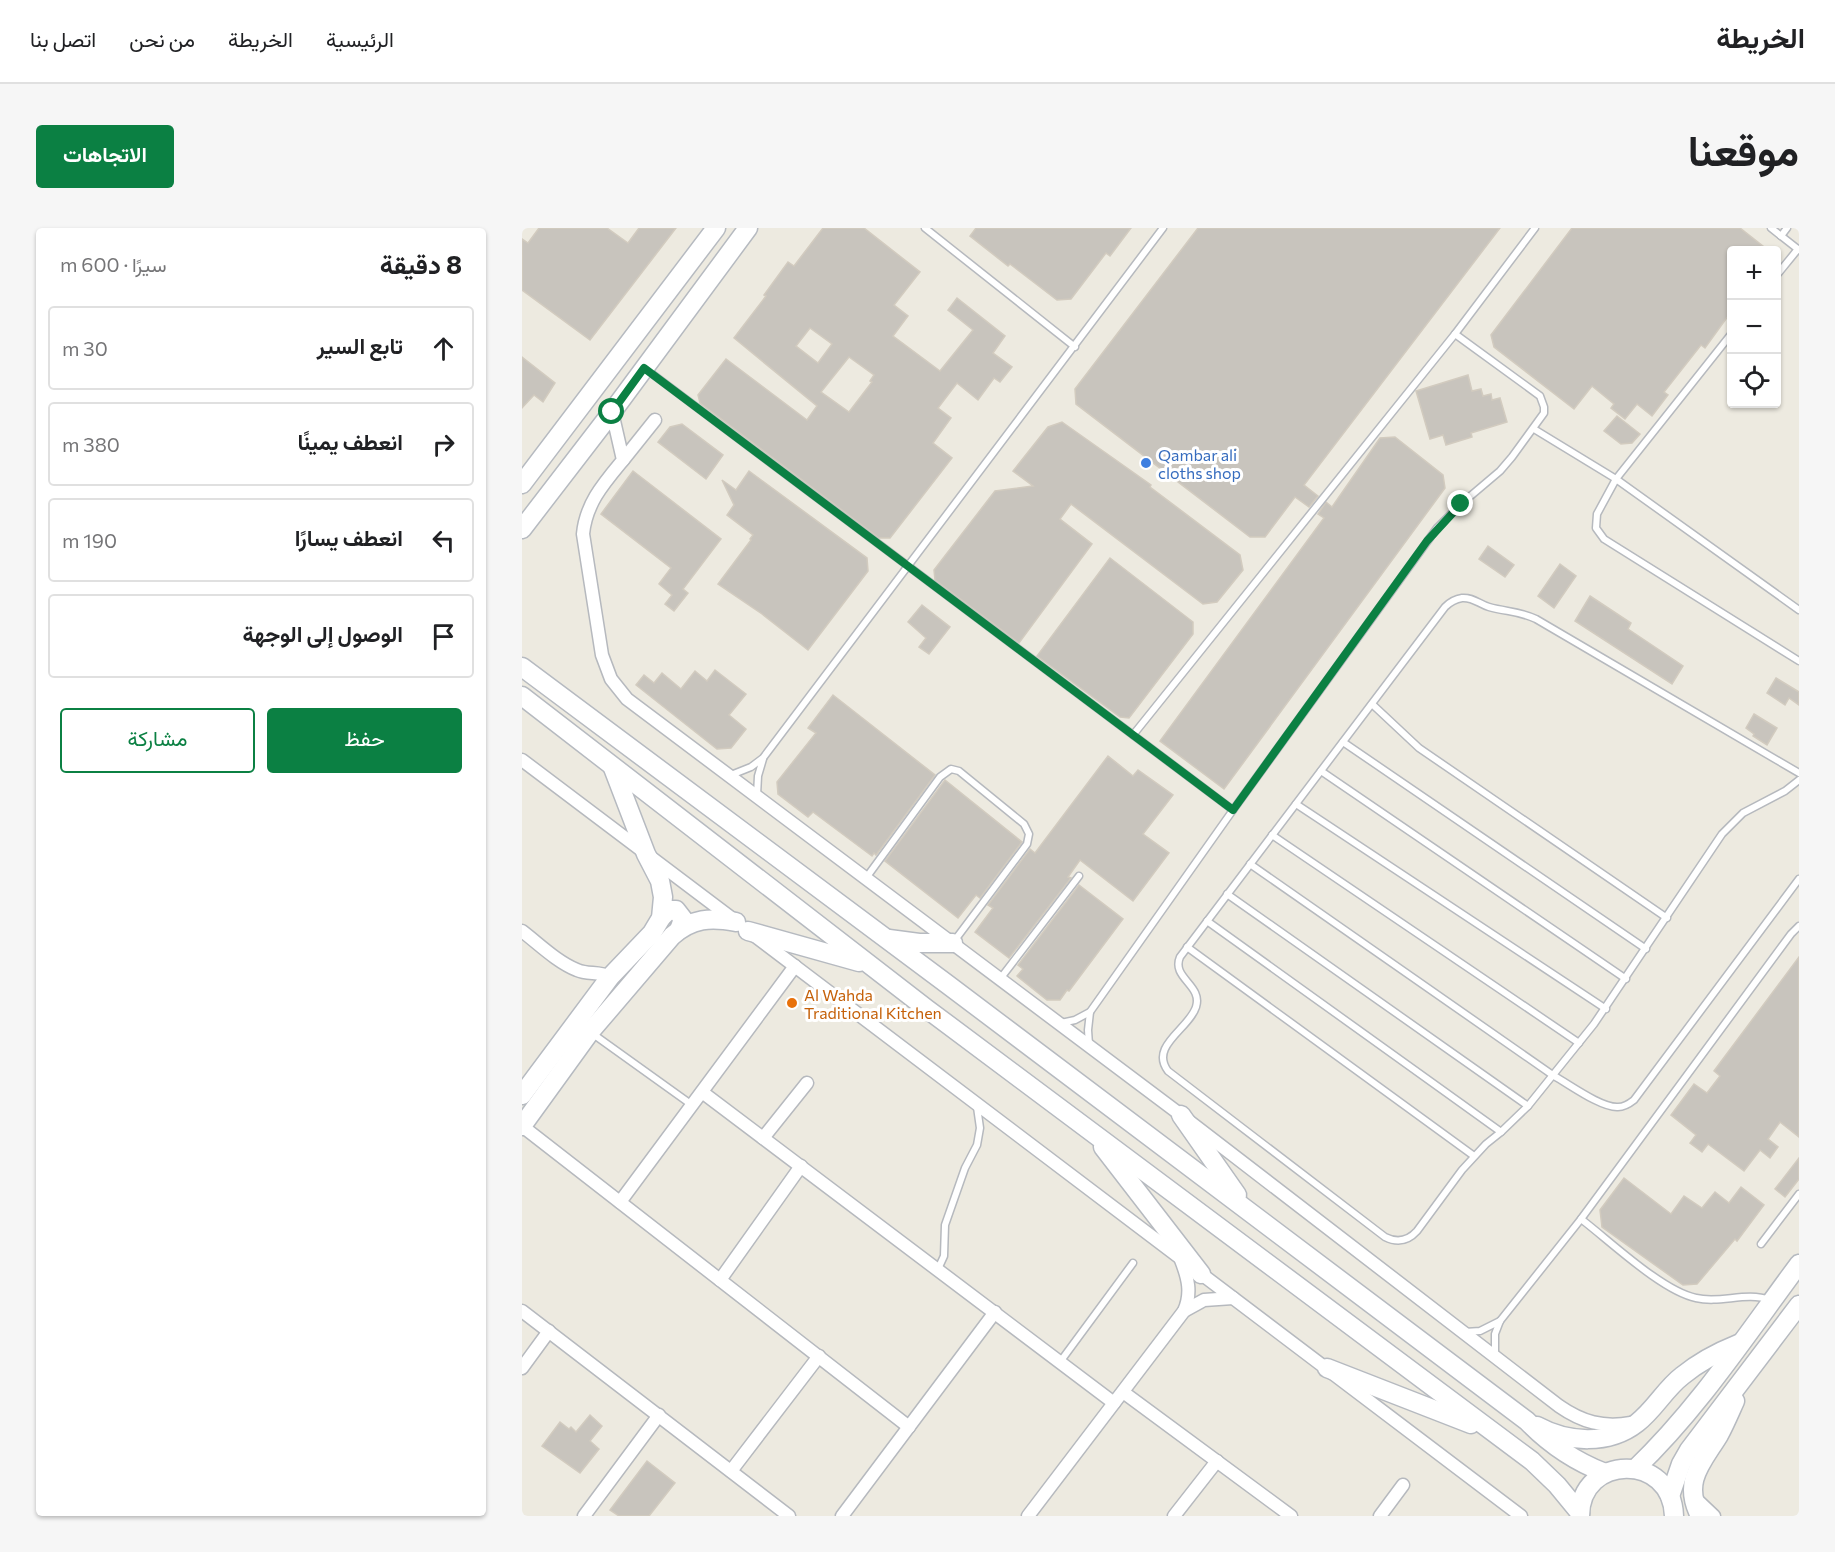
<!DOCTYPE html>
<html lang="ar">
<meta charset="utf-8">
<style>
:root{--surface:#fff;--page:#f6f6f6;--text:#202124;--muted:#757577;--line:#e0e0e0;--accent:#0b8043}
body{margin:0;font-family:Commissioner,Vazirmatn,sans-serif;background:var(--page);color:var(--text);direction:rtl}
.controls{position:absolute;right:18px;top:18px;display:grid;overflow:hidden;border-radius:6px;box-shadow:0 2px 4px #0004}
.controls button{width:54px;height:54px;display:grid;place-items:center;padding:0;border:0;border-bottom:2px solid var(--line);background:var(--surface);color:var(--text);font:30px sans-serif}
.stop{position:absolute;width:18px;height:18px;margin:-14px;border:4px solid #0b8043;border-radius:50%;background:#fff}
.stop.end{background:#0b8043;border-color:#fff;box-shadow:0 2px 6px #0008}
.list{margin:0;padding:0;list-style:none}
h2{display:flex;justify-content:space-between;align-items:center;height:78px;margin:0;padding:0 24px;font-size:26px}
h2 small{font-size:20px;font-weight:400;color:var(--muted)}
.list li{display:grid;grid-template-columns:39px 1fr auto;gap:18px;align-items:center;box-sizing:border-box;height:84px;margin:0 12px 12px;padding:0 12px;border:2px solid var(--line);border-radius:6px}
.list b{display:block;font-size:22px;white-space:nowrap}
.list em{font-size:20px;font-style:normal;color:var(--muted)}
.actions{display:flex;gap:12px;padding:18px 24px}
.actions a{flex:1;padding:14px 0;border:2px solid var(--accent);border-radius:6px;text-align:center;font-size:21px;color:var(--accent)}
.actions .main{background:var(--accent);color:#fff}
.icon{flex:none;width:33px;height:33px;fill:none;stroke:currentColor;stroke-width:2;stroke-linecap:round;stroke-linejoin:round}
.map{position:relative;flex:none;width:1277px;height:1288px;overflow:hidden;direction:ltr;border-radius:6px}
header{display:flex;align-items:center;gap:36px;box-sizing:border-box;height:84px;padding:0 30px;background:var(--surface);border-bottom:2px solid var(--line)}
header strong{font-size:28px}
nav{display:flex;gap:33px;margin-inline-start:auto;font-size:21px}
.intro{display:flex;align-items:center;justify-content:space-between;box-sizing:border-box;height:144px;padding:0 36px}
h1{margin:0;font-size:42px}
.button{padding:15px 27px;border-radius:6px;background:var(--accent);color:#fff;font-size:21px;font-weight:700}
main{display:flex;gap:36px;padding:0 36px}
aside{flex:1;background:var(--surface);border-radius:6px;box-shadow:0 2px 4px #0004}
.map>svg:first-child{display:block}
.building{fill:#c8c4bd;stroke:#d2cbbf;stroke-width:1.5;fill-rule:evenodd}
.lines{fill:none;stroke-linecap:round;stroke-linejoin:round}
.lane-casing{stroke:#b6b9be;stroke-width:9}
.street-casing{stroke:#b6b9be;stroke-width:15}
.secondary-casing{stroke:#b6bac0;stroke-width:21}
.lane{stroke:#fff;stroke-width:6}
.street{stroke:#fff;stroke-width:12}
.secondary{stroke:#fff;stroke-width:18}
.route{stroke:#0b8043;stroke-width:8}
.shop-dot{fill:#3f7fe0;stroke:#fff;stroke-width:2}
.food-dot{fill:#e8710a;stroke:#fff;stroke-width:2}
.labels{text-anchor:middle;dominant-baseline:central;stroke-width:6;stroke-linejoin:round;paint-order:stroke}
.shop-label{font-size:16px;fill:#366cbe;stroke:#fff;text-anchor:start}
.food-label{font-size:16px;fill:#c56008;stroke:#fff;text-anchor:start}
</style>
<header>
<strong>الخريطة</strong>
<nav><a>الرئيسية</a><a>الخريطة</a><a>من نحن</a><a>اتصل بنا</a></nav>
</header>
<div class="intro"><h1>موقعنا</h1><a class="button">الاتجاهات</a></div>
<main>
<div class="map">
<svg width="1277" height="1288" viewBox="0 0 1277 1288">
<rect width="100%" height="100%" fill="#edeae0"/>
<g class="building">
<polygon points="17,0 85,0 106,15 117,0 154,0 68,112 0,62 0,11 6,15"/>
<path d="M301,0H342L398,44L372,77L386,88L371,108L418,143L451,102L426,82L435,70L483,108L471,125L490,139L478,154L472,150L456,172L435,155L416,180L429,190L411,215L430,230L368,310H357L178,175L176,167L204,131L285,192L295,178L212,110L244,68L242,67L266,34L272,38ZM288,100L310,116L296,135L274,118ZM327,129L352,147L348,153L350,154L327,184L299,164Z"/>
<polygon points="454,0 609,0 588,28 584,25 549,71 535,72 488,36 486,38 448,8"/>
<polygon points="676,0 978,0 782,257 796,268 787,279 773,269 743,309 728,309 554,176 553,161"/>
<polygon points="1050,0 1218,0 1246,22 1209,22 1209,84 1183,120 1179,117 1142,164 1146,167 1130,188 1115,176 1103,191 1089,180 1092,176 1070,158 1052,181 972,119 969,107"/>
<polygon points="0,129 33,155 21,174 12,167 0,180"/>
<polygon points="946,147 950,163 959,161 961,168 969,166 970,172 978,170 985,194 949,205 950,209 924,217 921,207 908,211 894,163"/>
<polygon points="1095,188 1118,206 1110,215 1099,216 1082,203"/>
<polygon points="540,194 629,257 628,259 718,327 721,342 695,374 681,376 549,276 538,291 570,316 497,415 413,352 412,342 473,263 511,258 491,243 526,199"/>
<polygon points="160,196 201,227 184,251 136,214 148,199"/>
<polygon points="873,209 921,247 923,260 702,561 638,513 802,290 796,286 804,274 810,279 858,210"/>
<polygon points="111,243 199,311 161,361 166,365 152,383 143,376 150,367 137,356 149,340 79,286"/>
<polygon points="227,243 345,330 346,343 286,422 240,386 196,356 229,312 228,311 231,307 205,287 212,277 200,252 214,262"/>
<polygon points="966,318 992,337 983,349 957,331"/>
<polygon points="588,330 671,394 671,406 607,490 598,489 515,428"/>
<polygon points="1038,336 1054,348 1032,380 1016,368"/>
<polygon points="1068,368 1109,395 1106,401 1161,438 1150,456 1053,393"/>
<polygon points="400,377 428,399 407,426 397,419 404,410 386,394"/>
<polygon points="193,442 224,466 207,487 224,501 209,520 195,521 114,457 122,447 132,455 140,445 159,461 173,443 185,453"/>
<polygon points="1254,450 1277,464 1277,477 1267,470 1263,477 1245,465"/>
<polygon points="311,467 413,547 354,627 352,625 350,628 291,584 286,589 256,566 255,554 294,505 286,500"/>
<polygon points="1232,486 1255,500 1245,517 1231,508 1232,506 1224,500"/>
<polygon points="586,528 611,548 616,542 651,567 621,606 647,625 611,673 558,632 546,649 549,650 487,730 453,704 471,680 466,677 508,621 513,625"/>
<polygon points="423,552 500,614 458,670 454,667 436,690 363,633"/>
<polygon points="557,657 601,691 547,763 545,762 538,772 525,772 495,748 501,741 496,737"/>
<polygon points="1277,729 1277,909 1258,894 1246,911 1256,919 1248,930 1238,922 1222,943 1186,916 1180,924 1168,915 1174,907 1149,887 1172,856 1185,865 1198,848 1192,843"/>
<polygon points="1277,930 1277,951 1263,969 1253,961"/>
<polygon points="1102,950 1149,986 1162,968 1180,980 1193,964 1207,975 1219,959 1242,977 1215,1013 1213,1011 1175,1056 1161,1057 1080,999 1078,982"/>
<polygon points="68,1187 80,1198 68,1213 77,1221 58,1245 20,1218 38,1194 47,1201 49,1199 54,1204"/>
<polygon points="125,1233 153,1255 127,1288 97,1288 88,1282"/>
</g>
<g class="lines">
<g class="lane-casing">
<g id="lane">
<polyline points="403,0 553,119"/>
<polyline points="1249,0 1277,22"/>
<polyline points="1259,8 1265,0"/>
<polyline points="1254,48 1276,21"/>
<polyline points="1210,105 1094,251 1075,286 1074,300 1082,311 1277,433"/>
<polyline points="125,142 711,582"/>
<polyline points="1012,201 1094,251 1277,382"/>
<polyline points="850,476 897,520 1145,690"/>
<polyline points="611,507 933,106 1013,0"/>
<polyline points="821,514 1124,721"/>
<polyline points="799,543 1104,751"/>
<path d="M1277,545L1014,391C997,383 985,384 967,379C957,376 951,369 940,370C933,371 928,374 923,379L658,729C649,750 681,757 674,779C667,801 627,818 646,843L863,1009C875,1015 886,1013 895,1003L940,942L964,916L979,904L1006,878L1072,796L1200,606L1221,585L1263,563L1277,552"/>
<polyline points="209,547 229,539 241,530 641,0"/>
<polyline points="235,567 236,548 241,531"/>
<polyline points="774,576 1084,781"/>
<polyline points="750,607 1057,815"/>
<path d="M728,636L1032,848C1047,856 1079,880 1096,879C1102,879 1107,876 1112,872L1277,651"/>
<polyline points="344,650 418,549 429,541 437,543 502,596 507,606 505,616 433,712"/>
<polyline points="705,666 1006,878"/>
<polyline points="685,693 979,904"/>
<polyline points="665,719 952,928"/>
<polyline points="478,751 557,648"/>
<polyline points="539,795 553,792 568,784 711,582 915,300 939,276 978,243 990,229 1022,185 1022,179 1018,168 933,106"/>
<polyline points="71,806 170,877"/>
<polyline points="567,817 566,802 568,784"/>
<path d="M1059,991C1088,1013 1140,1063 1174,1070C1199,1076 1224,1063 1248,1072"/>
<polyline points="1239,1016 1277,966"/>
<polyline points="416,1041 422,1028 423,997 443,940 455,917 458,900 455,879"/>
<polyline points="943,1104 958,1103 978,1093"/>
<polyline points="973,1127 973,1106 978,1093 1059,991 1269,706 1277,698"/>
<polyline points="538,1134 611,1035"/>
</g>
</g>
<g class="street-casing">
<g id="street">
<path d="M90,184L101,232C82,255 64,275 61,306L80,427L89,451L105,471L659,887L1037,1178C1060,1194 1081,1200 1109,1195"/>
<polyline points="101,232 133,192"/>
<polyline points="0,532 212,692"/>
<path d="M0,703C17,716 35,734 55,742C66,747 77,743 88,749"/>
<polyline points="233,708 999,1288"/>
<polyline points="180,864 592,1175"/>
<polyline points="0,898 387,1199"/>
<polyline points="241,910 285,855"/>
<polyline points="98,974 273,738"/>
<polyline points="198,1052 279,938"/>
<polyline points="0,1083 267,1288"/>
<polyline points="662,1083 682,1072 711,1070"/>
<polyline points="0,1140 27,1103"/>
<polyline points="601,1164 769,1288"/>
<polyline points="209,1243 297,1128"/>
<polyline points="1173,1270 1192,1288"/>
<polyline points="62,1288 137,1187"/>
<polyline points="320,1288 473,1084"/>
<path d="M506,1288L662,1083C670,1065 666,1050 659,1032"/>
<polyline points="652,1288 695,1233"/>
<polyline points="858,1288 881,1257"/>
</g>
</g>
<g class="secondary-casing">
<g id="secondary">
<polyline points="0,256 194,0"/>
<polyline points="0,301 90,184 226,0"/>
<path d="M0,439L425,756L1005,1193C1028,1217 1052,1233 1083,1245"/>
<polyline points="0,468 405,781 1010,1233 1035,1257 1058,1285"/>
<polyline points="139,690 147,682 154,682 161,691 157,702"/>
<polyline points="226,703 337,734"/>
<polyline points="367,711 397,715 431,715"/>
<polyline points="0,867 88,749 130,705 139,690 141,669 138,653 124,626 91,540"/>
<polyline points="659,887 715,967"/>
<path d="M0,898L68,804L150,708C170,690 189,689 214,694"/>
<polyline points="581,919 679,1046"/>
<polyline points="805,1140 949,1196"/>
<path d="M1015,1198C1046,1215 1087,1217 1115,1195C1133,1181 1143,1161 1160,1148C1177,1134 1196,1124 1216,1116"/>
<path d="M1113,1241C1176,1181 1225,1106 1277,1036"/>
<polyline points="1148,1268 1159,1236 1167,1222 1277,1077"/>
<path d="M1058,1288C1058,1226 1150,1224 1152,1288"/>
<path d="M1178,1288C1160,1253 1180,1235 1197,1207C1203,1196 1208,1184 1213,1173"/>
</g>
</g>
<use href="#lane" class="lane"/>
<use href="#street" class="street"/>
<use href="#secondary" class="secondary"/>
</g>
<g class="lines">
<polyline class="route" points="90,184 122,140 711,582 905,313 939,276"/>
</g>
<circle class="shop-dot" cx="624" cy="235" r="6"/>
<circle class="food-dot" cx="270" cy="775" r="6"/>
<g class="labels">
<g class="shop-label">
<text x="636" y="226">Qambar ali<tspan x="636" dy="18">cloths shop</tspan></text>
</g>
<g class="food-label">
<text x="282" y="766">Al Wahda<tspan x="282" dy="18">Traditional Kitchen</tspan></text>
</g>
</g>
</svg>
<div class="controls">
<button>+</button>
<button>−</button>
<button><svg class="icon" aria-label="locate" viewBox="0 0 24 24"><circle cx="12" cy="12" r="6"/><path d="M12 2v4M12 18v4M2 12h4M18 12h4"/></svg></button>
</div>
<div class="stop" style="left:90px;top:184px"></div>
<div class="stop end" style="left:939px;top:276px"></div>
</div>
<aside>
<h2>8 دقيقة<small>سيرًا · 600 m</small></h2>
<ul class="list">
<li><svg class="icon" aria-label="ahead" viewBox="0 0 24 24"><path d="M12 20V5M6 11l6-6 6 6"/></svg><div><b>تابع السير</b></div><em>30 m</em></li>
<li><svg class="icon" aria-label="right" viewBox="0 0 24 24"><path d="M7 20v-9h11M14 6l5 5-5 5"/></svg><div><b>انعطف يمينًا</b></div><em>380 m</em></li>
<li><svg class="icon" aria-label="left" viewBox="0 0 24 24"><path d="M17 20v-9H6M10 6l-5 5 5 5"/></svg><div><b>انعطف يسارًا</b></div><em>190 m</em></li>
<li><svg class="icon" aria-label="arrive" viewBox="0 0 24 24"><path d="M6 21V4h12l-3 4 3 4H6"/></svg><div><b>الوصول إلى الوجهة</b></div></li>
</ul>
<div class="actions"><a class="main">حفظ</a><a>مشاركة</a></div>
</aside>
</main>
